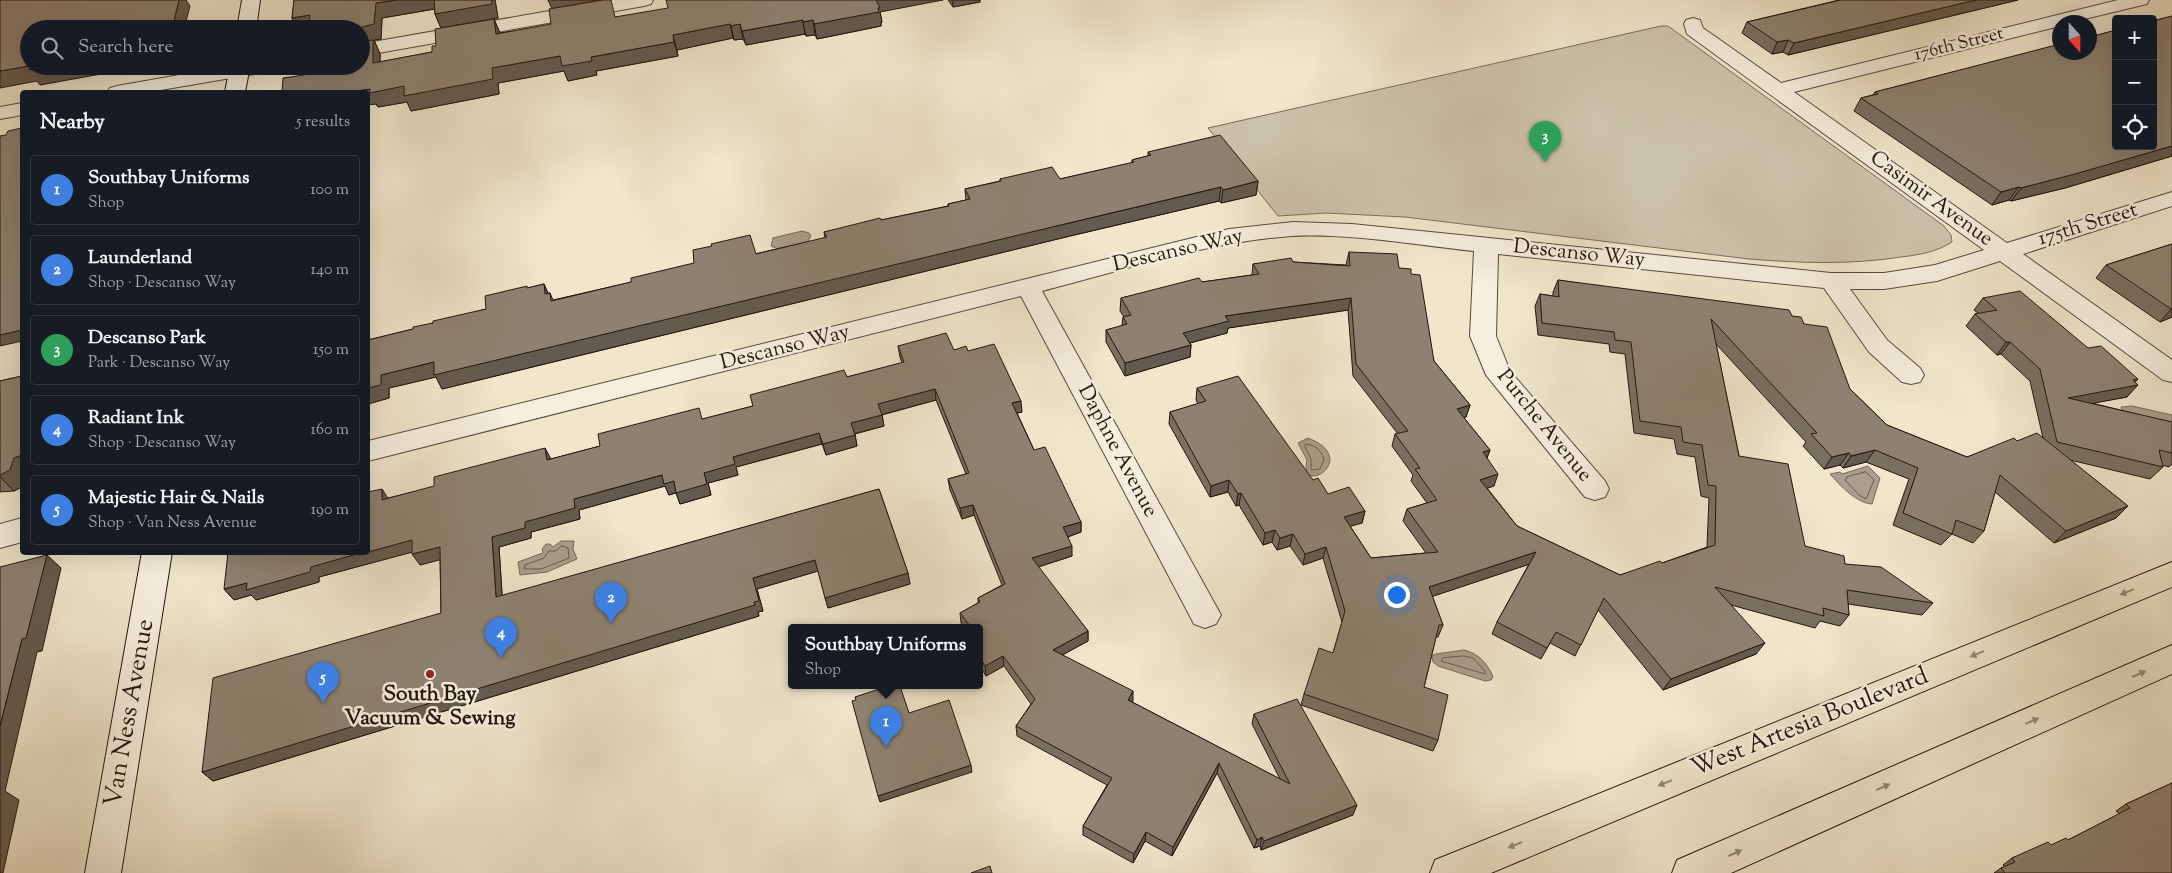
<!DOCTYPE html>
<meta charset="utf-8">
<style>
:root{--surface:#171b24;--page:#20242c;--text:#f1f3f6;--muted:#9ea1a6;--line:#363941;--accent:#c59692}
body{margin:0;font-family:"Sorts Mill Goudy",serif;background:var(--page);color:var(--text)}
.controls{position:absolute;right:15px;top:15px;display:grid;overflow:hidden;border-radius:5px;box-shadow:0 5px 20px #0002}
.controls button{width:45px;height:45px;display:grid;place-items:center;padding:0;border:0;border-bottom:1px solid var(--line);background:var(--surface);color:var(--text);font:25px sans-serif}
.compass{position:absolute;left:2052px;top:15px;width:45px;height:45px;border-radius:50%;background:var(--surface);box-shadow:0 5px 20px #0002;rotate:159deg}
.you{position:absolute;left:1396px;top:594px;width:18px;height:18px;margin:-12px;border:4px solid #fff;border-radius:50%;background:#1a73e8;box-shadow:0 0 0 8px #1a73e833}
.badge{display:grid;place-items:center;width:32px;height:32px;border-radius:50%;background:var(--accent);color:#fff;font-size:16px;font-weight:700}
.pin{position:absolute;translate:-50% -41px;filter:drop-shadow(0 1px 2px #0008)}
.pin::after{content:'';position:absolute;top:26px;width:18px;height:15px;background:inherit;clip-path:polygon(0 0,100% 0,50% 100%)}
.popup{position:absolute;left:788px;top:624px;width:195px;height:65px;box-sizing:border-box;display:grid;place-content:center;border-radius:5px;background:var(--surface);filter:drop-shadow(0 1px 4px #0005);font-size:16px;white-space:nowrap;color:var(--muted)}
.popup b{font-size:19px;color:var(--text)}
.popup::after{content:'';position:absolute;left:50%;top:100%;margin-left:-10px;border:10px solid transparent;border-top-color:var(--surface)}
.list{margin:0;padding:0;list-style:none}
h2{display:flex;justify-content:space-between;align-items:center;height:65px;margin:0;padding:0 20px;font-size:21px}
h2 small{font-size:16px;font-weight:400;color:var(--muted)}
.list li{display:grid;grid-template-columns:32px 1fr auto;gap:15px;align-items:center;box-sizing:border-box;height:70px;margin:0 10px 10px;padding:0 10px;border:1px solid var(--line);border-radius:5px}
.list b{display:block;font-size:19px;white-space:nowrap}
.list p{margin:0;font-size:16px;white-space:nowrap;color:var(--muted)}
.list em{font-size:16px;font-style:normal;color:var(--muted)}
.icon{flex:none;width:28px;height:28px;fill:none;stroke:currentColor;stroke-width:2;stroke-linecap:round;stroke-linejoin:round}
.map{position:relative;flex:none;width:2172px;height:873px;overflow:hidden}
.search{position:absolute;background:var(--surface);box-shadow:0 5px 20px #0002;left:20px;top:20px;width:350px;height:55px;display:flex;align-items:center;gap:12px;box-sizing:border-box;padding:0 18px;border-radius:28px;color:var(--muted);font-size:19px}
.panel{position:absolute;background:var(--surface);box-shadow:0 5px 20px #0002;left:20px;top:90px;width:350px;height:465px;border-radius:5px}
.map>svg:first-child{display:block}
.green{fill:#ccc3ac;stroke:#786c5e}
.water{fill:#aa9f8c;stroke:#74685a}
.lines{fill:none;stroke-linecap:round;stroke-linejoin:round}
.shore{stroke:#665a4e;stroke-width:1}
.minor-casing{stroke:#564a3e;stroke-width:2}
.secondary-casing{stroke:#23160f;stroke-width:2}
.primary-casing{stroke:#23160f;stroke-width:2}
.minor{fill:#f5efde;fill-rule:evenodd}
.secondary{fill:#f5efde;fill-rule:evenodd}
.primary{fill:#efe6cc;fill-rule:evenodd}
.wall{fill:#797061;stroke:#23160f}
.shaded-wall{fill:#635b4f;stroke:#23160f}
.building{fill:#8d8271;stroke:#23160f}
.oneway{fill:#938877}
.poi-dot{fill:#8f2418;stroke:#f5efde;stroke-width:2}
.labels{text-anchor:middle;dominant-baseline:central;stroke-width:5;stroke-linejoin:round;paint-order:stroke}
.far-street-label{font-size:18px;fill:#23160f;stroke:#f5efde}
.street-label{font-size:21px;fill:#23160f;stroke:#f5efde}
.poi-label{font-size:21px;font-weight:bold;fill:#23160f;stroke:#f5efde}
.near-street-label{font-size:25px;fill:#23160f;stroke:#f5efde}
</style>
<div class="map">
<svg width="2172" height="873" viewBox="0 0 2172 873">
<rect width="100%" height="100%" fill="#efe6cc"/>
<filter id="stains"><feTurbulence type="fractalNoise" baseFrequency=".004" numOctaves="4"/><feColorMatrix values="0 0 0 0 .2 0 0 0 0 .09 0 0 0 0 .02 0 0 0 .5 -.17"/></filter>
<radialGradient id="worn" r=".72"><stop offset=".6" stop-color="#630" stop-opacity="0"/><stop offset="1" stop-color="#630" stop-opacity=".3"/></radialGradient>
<path class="green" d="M1661,26H1668L1944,226L1951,235L1952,242C1937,252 1918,255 1901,257C1850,265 1800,263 1749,259L1405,217L1326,213L1278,216L1208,128Z"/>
<g class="water">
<polygon points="802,231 809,233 811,236 807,243 778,249 771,246 773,238"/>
<polygon points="2132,406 2172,415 2172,430 2124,416 2121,407"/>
<path d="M1308,438C1362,459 1298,498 1307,460L1298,443Z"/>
<path d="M1868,466L1880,478L1872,504C1856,503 1840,485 1830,474L1840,472L1842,474Z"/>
<polygon points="561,541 574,541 573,549 577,559 547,572 520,575 518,562 543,553 542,549 546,544 550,544 553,547"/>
<path d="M1464,650C1478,653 1488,664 1493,677L1491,680L1485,681L1438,666L1433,662L1432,656L1436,654Z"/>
</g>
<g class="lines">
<g class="shore">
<path d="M1306,444C1315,445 1321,450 1324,459L1320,469L1311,470V459L1305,447Z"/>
<polygon points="1866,472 1874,480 1866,499 1859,495 1845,480 1847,477"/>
<polygon points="562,546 568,548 569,558 541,569 524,569 525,565 544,558 549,551 555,551"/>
<polygon points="1464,656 1473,658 1485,671 1485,674 1441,661 1443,658"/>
</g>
<g class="minor-casing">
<g id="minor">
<polygon points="612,0 653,0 651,4 644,6 361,56 361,44"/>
<path d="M2118,0H2149L2147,4L2072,22H2060V26L1794,92L2007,243L2172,192V206L2023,254L2172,360V382L2163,380L2000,261L1937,281L1884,289H1850L1887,340L1920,368L1924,375L1920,382L1911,384L1902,382L1869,352L1824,288L1498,254L1496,336L1510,371L1605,481L1609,489L1605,497L1595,500L1585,497L1486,375L1470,336L1474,251C1417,245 1348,233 1292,236C1207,242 1124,270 1042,291L1221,615L1216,624L1205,628L1194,624L1021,296L368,461V441L1229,229L1293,222L1352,224L1831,273H1884L1935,265L1984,250L1687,34L1684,24L1686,20L1693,18L1700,20L1703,28L1781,83Z"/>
<polygon points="230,66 276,66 273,70 266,72 149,92 107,92 110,88 117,86"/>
<polygon points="22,103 22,115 0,119 0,107"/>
<polygon points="22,518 22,542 0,548 0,524"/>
</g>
</g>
<g class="secondary-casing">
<g id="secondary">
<polygon points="242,0 260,0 256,29 237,29"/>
<polygon points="230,66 250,66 245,92 225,92"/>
<polygon points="142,552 172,552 121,873 85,873"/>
</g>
</g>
<g class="primary-casing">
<g id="primary">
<polygon points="2172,562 2172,587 1491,873 1430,873 1435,860"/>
<polygon points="2172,645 2172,674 1731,873 1672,873 1677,860"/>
</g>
</g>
<use href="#minor" class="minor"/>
<use href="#secondary" class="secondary"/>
<use href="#primary" class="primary"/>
</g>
<g class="wall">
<polygon points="294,0 495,0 498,18 441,28 435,14 435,9 382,18 381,39 374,40 380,54 380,62 432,52 436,46 494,19 500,33 616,17 880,12 882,22 881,22 881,26 817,39 815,35 806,36 805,34 746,45 743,39 734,40 733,38 677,50 678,56 596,71 597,75 568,81 564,71 498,83 499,94 411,111 407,102 378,107 376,104 304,75 308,67 361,29 298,29 292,18"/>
<polygon points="948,0 980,0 980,2 953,7"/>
<polygon points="1836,0 2018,0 1788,55 1783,52 1772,54 1742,33 1747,22 1835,1"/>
<polygon points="2172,16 2172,156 2065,188 2011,201 2009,200 1992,205 1854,111 1861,98 1873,95 1875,92"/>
<polygon points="1148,152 1258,181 1256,195 1221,203 1219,201 1070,236 442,389 436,377 389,388 389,398 368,404 368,340 413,329 433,323 486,309 528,288 544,284 548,293 550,293 553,300 825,238 824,232 948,206 948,204 966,200 965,189 1000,181 1000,179 1060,179 1132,163 1132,160 1148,156"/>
<polygon points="2172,244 2172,317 2160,322 2096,278 2106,265"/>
<polygon points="1349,252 1399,268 1411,274 1434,361 1470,405 1466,417 1464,418 1490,450 1487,458 1494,486 1487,488 1517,526 1620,575 1662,563 1707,547 1709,498 1701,496 1695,457 1677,454 1674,439 1634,433 1625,354 1610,352 1609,344 1538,335 1535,306 1540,294 1553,296 1553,292 1558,280 1792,316 1804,324 1850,389 1887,425 1967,457 2017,441 2043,438 2030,381 2001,354 1997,355 1966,326 1975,314 1978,313 1974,310 1983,298 2088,348 2135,382 2127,397 2092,403 2172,423 2172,464 2169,467 2162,465 2163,467 2150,479 2070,460 2128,506 2116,518 2054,543 1995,492 1984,531 1973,543 1952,534 1941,545 1893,525 1909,479 1866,462 1843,468 1840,465 1824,469 1803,446 1806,442 1716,344 1739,456 1805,546 1933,603 1922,615 1848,604 1849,615 1840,626 1820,621 1815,628 1731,605 1756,654 1663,690 1598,610 1575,656 1550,643 1541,659 1492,634 1497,622 1529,564 1432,596 1443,625 1438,637 1436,637 1424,687 1438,740 1433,751 1301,705 1304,694 1333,653 1342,622 1323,558 1303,565 1290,546 1277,550 1272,542 1263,545 1239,505 1236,506 1228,492 1210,497 1169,424 1170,412 1198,404 1196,400 1197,388 1313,480 1328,494 1365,511 1362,523 1350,526 1371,558 1426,553 1403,521 1407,509 1427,503 1411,481 1413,475 1392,446 1395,434 1398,434 1353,376 1348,310 1228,328 1227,333 1190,343 1191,345 1190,357 1125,376 1106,342 1106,330 1122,326 1123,317 1124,317 1120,311 1121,298 1202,282 1252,275 1253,264 1293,262 1346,265"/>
<polygon points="898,346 968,351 1022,412 1017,413 1034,450 1081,522 1081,532 1068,537 1072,556 1038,567 1088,631 1088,641 1062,655 1133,701 1132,702 1280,779 1252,724 1254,714 1353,815 1261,850 1260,846 1254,848 1217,773 1172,856 1145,841 1133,863 1083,835 1083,826 1107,785 1017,736 1016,726 1031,704 1004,666 986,676 980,666 980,628 965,628 961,623 960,613 978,603 978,598 1002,585 974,515 962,519 950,490 948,479 966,474 936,400 882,415 884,426 855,434 857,446 826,455 822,444 736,467 738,475 708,483 711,495 680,504 676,493 669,495 665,486 579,510 580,519 531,532 531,538 499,547 502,596 879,489 908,573 910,584 828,608 818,571 757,589 763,611 758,612 759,616 213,781 202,772 441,613 440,559 420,565 412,552 319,577 319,582 256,600 251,595 234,600 224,589 388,498 551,459 753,406 847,377 902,363 900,357"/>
<polygon points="22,376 22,487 14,491 0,492 0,381"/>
<polygon points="2172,783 2172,873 1994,873 2001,868 2005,867 2003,865 2012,858 2068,840 2119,814 2116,811 2126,804"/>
</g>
<g class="shaded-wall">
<polygon points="179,0 186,0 190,6 184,29 172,29"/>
<polygon points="396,0 437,0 440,8 382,18 381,39 374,40 380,54 380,78 361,43 361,29 355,29 376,3"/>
<polygon points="492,0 495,0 498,18 441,28 435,14"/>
<polygon points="548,0 601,0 552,9"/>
<polygon points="875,0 943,0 880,12 882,22 881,22 881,26 817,39 814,24"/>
<polygon points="952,0 980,0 980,2 953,7"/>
<polygon points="1976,0 2018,0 1788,55 1794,43"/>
<polygon points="310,15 317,29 298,29 292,18"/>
<polygon points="494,19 500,33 496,34"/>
<polygon points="803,20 805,34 746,45 742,31"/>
<polygon points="813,20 815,35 806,36 803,22"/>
<polygon points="730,24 733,38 677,50 673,35"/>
<polygon points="740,24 743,39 734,40 731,26"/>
<polygon points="1788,40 1783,52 1772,54 1777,42"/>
<polygon points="674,42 678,56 596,71 597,75 568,81 564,71 498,83 499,94 411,111 407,102 378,107 376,104 368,105 368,92 349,92 560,56 591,57"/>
<polygon points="29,66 146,66 40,85 37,81 0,88 0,71"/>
<polygon points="2172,146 2172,156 2065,188 2011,201 2021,188"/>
<polygon points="1258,181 1256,195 1221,203 1223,190"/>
<polygon points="1221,187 1219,201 1070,236 442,389 436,377 389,388 389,398 368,404 368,388 381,375 434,362 1069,223"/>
<polygon points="2019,187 2009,200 1992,205 2001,192"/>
<polygon points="544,284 550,298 545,294"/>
<polygon points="1351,298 1348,310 1228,328 1227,333 1182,345 1183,333 1225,316"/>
<polygon points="2171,309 2172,309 2172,317 2160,322"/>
<polygon points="22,330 22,341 0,346 0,335"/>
<polygon points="2006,342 2010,342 2001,354 1997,355"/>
<polygon points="1191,345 1190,357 1125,376 1125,363"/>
<polygon points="2138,379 2132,386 2138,385 2127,397 2057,410 2068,398"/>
<polygon points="935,389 936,400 880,415 878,404"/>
<polygon points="1021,401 1022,412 1013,414 1012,403"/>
<polygon points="1470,405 1466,417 1453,421 1457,409"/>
<polygon points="882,415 884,426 853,434 851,423"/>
<polygon points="819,433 822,444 736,467 738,475 708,483 711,495 680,504 676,493 704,473 733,457"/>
<polygon points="855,435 857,446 826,455 823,444"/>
<polygon points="545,448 551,459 547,460"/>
<polygon points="1490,450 1485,462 1483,452"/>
<polygon points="1875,450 1866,462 1843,468 1851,456"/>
<polygon points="1849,453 1840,465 1824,469 1832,457"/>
<polygon points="22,455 22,487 14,491 0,477 0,475 14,458"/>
<polygon points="1498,474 1494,486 1476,492 1480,480"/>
<polygon points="662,475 674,481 678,492 669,495 665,486 579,510 580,519 531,532 531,538 499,547 503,608 496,597 492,537 574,499"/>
<polygon points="1229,480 1228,492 1210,497 1211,486"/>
<polygon points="382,489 389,500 382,500"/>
<polygon points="1241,493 1239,505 1236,506 1238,494"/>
<polygon points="973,505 974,515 962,519 960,508"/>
<polygon points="2128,506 2116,518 2054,543 2066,531"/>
<polygon points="1365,511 1362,523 1341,529 1344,517"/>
<polygon points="1081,522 1081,532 1064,538 1063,527"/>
<polygon points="1275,530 1272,542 1263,545 1265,533"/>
<polygon points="1293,534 1290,546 1277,550 1280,538"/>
<polygon points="412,540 420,550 319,577 319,582 256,600 251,595 234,600 224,589 364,552 368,552"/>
<polygon points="1072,546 1072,556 1032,569 1032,558"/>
<polygon points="440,547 447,558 420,565 412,554"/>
<polygon points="1326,547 1323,558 1303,565 1305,554"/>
<polygon points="1536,552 1530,564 1425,599 1429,587"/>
<polygon points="47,555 61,568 42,651 37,652 5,791 19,800 3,873 0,873 0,726 22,639"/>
<polygon points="815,560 818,571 757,589 763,611 758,612 759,616 213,781 202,772 754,602 753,578"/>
<polygon points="908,573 910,584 828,608 825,598"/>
<polygon points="1088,631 1088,641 1053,660 1053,650"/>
<polygon points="1765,643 1756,654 1663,690 1671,679"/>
<polygon points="1003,656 1004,666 986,676 985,666"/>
<polygon points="1133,691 1133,701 1127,710 1128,700"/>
<polygon points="1219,763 1217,773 1172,856 1173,847"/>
<polygon points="971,765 972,772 880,802 878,796"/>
<polygon points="1357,805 1353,815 1261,850 1264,841"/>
<polygon points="1146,832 1145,841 1133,863 1134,854"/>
<polygon points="1262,837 1260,846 1254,848 1257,840"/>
</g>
<g class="building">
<polygon points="0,0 179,0 172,29 29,29 29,66 0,71"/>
<polygon points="294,0 396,0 376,3 374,24 355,29 309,29 310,15 292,18"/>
<polygon points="434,0 492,0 492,4 435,14"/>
<polygon points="603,0 611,0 615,17 668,8 666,0 876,0 880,8 878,8 879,12 814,24 813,20 803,22 803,20 742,31 740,24 731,26 730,24 673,35 674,42 591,57 592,61 562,66 560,56 492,68 493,79 404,96 404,86 370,93 370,89 349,92 282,92 283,78 304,75 305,68 308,67 308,66 361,66 361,42 373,40 373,63 432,52 432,46 436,46 435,29 494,19 496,34 551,24 549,9"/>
<polygon points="1841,0 1976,0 1794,43 1788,40 1777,42 1747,22"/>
<polygon points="2172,16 2172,146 2075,174 2021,188 2019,187 2001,192 1861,98 1878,94 1875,92 2060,44 2060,52 2090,52 2090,37 2116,30 2116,146 2153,146 2153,21"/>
<polygon points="30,66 49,66 29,70"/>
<polygon points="22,128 22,330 0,335 0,136 6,135 8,131"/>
<polygon points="1220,135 1258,181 1223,190 1221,187 1069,223 434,375 434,362 381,375 381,385 368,388 368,340 413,329 413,327 433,323 433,321 486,309 485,296 527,286 527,288 544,284 545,294 550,293 551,301 631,282 631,278 694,263 693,250 712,246 711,244 750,235 756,254 827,237 824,232 880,218 881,220 949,206 948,204 970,199 965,189 1001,181 1000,179 1052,167 1060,179 1134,162 1132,160 1151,155 1148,152"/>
<polygon points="2172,244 2172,309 2171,309 2106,265"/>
<polygon points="1349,252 1397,254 1399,268 1411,269 1411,274 1420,275 1434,361 1470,405 1457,409 1490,450 1483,452 1498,474 1480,480 1517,526 1620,575 1660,561 1662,563 1715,545 1716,486 1708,485 1702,445 1683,442 1681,427 1640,421 1631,342 1615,340 1614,332 1542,323 1540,294 1559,297 1558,280 1789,310 1792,316 1801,317 1804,324 1827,327 1850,389 1887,425 1967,457 2014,438 2017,441 2037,433 2128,506 2066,531 2000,475 1984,531 1956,520 1952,534 1903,513 1918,468 1875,450 1851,456 1849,453 1832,457 1811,434 1817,433 1711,319 1739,456 1788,464 1805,546 1844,556 1845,564 1881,567 1933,603 1847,590 1849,615 1823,608 1824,616 1715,587 1765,643 1671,679 1604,598 1581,645 1556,632 1547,648 1497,622 1536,552 1429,587 1443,625 1439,625 1424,687 1448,695 1438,740 1304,694 1319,648 1333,653 1345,611 1326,547 1305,554 1293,534 1280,538 1275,530 1265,533 1241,493 1238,494 1229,480 1211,486 1170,412 1206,401 1197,388 1238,376 1313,480 1318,478 1328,494 1349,487 1365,511 1344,517 1371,558 1438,552 1407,509 1437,500 1415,469 1420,468 1395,434 1408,431 1356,364 1351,298 1225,316 1229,321 1183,333 1191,345 1125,363 1106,330 1127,324 1123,317 1131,315 1121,298 1199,278 1202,282 1259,274 1253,264 1291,258 1293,262 1350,266"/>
<polygon points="2020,291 2088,348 2101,346 2138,379 2133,380 2138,385 2068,398 2172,422 2172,453 2159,450 2163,467 2057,442 2040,369 2010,342 2006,342 1975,314 1997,310 1983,298"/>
<polygon points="946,333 954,350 966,346 968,351 994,344 1021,401 1012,403 1034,450 1045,447 1081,522 1063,527 1072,546 1032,558 1088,631 1053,650 1133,691 1128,700 1290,784 1254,714 1297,699 1357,805 1264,841 1262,837 1257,840 1219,763 1173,847 1146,832 1134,854 1083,826 1112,778 1016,726 1035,699 1003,656 985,666 980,658 980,628 966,628 970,626 960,613 980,602 978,598 1005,584 973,505 960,508 948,479 969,473 935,389 878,404 882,415 851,423 855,435 823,444 819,433 733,457 735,464 704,473 707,484 676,493 674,481 664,484 662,475 574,499 575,508 525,522 525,528 492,537 496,597 879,489 908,573 825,598 815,560 753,578 759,601 754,602 755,605 202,772 213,678 441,613 440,547 412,554 412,540 368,552 368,492 382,489 382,500 434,486 434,477 545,448 547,460 600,446 598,434 699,408 702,419 753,406 750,395 844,370 847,377 904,362 898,346"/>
<polygon points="22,376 22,455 14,458 10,470 0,475 0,381"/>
<polygon points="228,552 364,552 311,567 310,572 246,590 247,583 224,589"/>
<polygon points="47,555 26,638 22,639 0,726 0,567"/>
<polygon points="888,686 900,686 909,713 949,700 971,765 878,796 852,701 856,700 855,697"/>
<polygon points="2172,783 2172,873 2005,873 2001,868 2015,862 2012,858 2048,842 2051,845 2066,838 2068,840 2130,808 2126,804"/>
<polygon points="990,866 992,873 971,873"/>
</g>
<defs><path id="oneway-solid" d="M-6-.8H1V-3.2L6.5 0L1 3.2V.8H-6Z" transform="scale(1.25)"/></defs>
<g class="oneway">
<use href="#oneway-solid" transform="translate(2127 592) rotate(158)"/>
<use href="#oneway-solid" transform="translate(1977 654) rotate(158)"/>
<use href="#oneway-solid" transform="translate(2139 674) rotate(-24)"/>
<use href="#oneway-solid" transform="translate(2032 721) rotate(-24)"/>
<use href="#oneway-solid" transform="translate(1665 783) rotate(158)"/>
<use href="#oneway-solid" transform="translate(1883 787) rotate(-24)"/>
<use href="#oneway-solid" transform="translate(1515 845) rotate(158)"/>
<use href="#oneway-solid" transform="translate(1735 853) rotate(-24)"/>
</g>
<circle class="poi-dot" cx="430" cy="674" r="5"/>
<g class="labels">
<g class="far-street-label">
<text transform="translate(1959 45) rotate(-14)">176th Street</text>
</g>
<g class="street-label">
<text transform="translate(1931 199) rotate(36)">Casimir Avenue</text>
<text transform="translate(2088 225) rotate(-17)">175th Street</text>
<text transform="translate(1178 251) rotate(-13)">Descanso Way</text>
<text transform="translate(1579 254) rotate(6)">Descanso Way</text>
<text transform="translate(785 348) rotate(-14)">Descanso Way</text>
<text transform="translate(1544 426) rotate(51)">Purche Avenue</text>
<text transform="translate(1117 451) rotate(62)">Daphne Avenue</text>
</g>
<g class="poi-label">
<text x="430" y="695">South Bay<tspan x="430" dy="24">Vacuum &amp; Sewing</tspan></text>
</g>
<g class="near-street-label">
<text transform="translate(130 713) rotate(-80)">Van Ness Avenue</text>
<text transform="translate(1810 723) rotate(-22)">West Artesia Boulevard</text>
</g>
</g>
<rect width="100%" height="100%" filter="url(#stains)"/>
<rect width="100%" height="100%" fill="url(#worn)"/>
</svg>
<div class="controls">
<button>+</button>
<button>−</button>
<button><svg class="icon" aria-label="locate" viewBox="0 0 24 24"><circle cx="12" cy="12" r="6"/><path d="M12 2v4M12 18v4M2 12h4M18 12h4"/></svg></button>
</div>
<svg class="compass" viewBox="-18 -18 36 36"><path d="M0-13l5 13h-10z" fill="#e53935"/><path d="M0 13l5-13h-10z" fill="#9ea1a6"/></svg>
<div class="you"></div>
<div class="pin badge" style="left:886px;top:747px;background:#3f7fe0">1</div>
<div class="popup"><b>Southbay Uniforms</b>Shop</div>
<div class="pin badge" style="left:611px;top:623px;background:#3f7fe0">2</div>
<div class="pin badge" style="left:1545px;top:162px;background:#2e9e5b">3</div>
<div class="pin badge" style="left:501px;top:658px;background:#3f7fe0">4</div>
<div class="pin badge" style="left:323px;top:703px;background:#3f7fe0">5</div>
<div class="search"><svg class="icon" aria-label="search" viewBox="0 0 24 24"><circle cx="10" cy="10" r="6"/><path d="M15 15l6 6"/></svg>Search here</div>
<section class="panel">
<h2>Nearby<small>5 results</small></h2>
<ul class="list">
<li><span class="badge" style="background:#3f7fe0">1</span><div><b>Southbay Uniforms</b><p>Shop</p></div><em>100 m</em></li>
<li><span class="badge" style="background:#3f7fe0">2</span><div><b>Launderland</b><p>Shop · Descanso Way</p></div><em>140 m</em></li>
<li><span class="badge" style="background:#2e9e5b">3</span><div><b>Descanso Park</b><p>Park · Descanso Way</p></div><em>150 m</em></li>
<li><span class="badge" style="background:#3f7fe0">4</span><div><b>Radiant Ink</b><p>Shop · Descanso Way</p></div><em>160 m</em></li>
<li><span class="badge" style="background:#3f7fe0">5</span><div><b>Majestic Hair &amp; Nails</b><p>Shop · Van Ness Avenue</p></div><em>190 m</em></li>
</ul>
</section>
</div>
